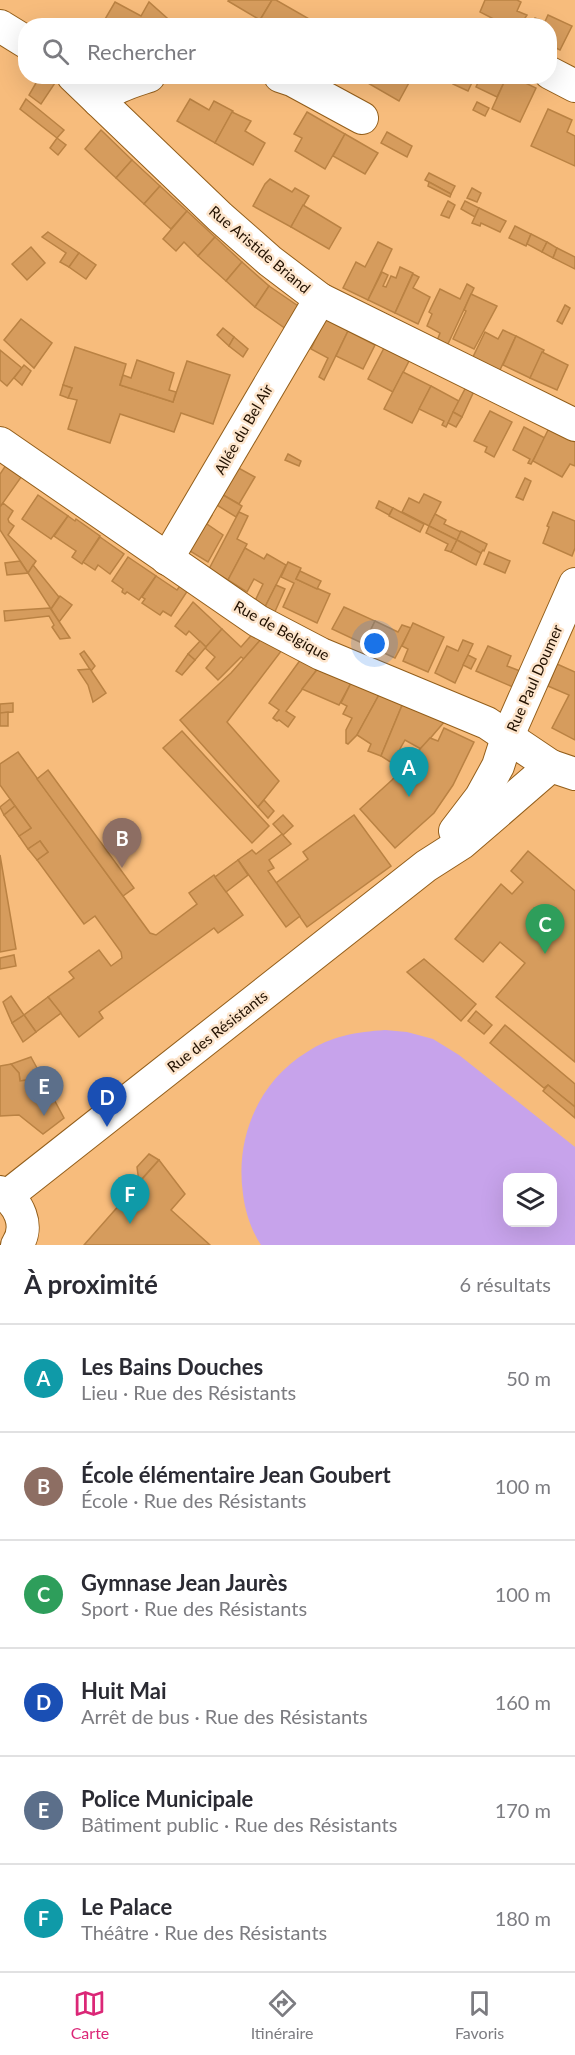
<!DOCTYPE html>
<html lang="fr">
<meta charset="utf-8">
<style>
:root{--surface:#fff;--page:#f2f2f3;--text:#2b2b33;--muted:#7c7c81;--line:#e1e1e2;--accent:#db2777}
body{margin:0;font-family:Lato,sans-serif;background:var(--page);color:var(--text)}
.controls{position:absolute;right:18px;bottom:18px;display:grid;overflow:hidden;border-radius:12px;box-shadow:0 6px 24px #0002}
.controls button{width:54px;height:54px;display:grid;place-items:center;padding:0;border:0;border-bottom:2px solid var(--line);background:var(--surface);color:var(--text);font:30px sans-serif}
.you{position:absolute;left:375px;top:644px;width:21px;height:21px;margin:-15px;border:4px solid #fff;border-radius:50%;background:#1a73e8;box-shadow:0 0 0 9px #1a73e833}
.badge{display:grid;place-items:center;width:39px;height:39px;border-radius:50%;background:var(--accent);color:#fff;font-size:20px;font-weight:700}
.pin{position:absolute;translate:-50% -50px;filter:drop-shadow(0 2px 3px #0008)}
.pin::after{content:'';position:absolute;top:32px;width:21px;height:18px;background:inherit;clip-path:polygon(0 0,100% 0,50% 100%)}
.list{margin:0;padding:0;list-style:none}
h2{display:flex;justify-content:space-between;align-items:center;height:78px;margin:0;padding:0 24px;font-size:26px}
h2 small{font-size:20px;font-weight:400;color:var(--muted)}
.list li{display:grid;grid-template-columns:39px 1fr auto;gap:18px;align-items:center;box-sizing:border-box;height:108px;padding:0 24px;border-top:2px solid var(--line)}
.list b{display:block;font-size:22px;white-space:nowrap}
.list p{margin:0;font-size:20px;white-space:nowrap;color:var(--muted)}
.list em{font-size:20px;font-style:normal;color:var(--muted)}
.icon{flex:none;width:33px;height:33px;fill:none;stroke:currentColor;stroke-width:2;stroke-linecap:round;stroke-linejoin:round}
.map{position:relative;flex:none;width:575px;height:1245px;overflow:hidden}
.search{position:absolute;background:var(--surface);box-shadow:0 6px 24px #0002;left:18px;right:18px;top:18px;height:66px;display:flex;align-items:center;gap:15px;box-sizing:border-box;padding:0 21px;border-radius:24px;color:var(--muted);font-size:22px}
.sheet{height:726px;background:var(--surface)}
nav{display:flex;justify-content:space-around;align-items:center;box-sizing:border-box;height:84px;border-top:2px solid var(--line);background:var(--surface);font-size:16px;color:var(--muted)}
nav a{display:grid;justify-items:center;gap:3px}
nav .on{color:var(--accent)}
.map>svg:first-child{display:block}
.green{fill:#c7a3eb;fill-rule:evenodd}
.building{fill:#d69c5d;stroke:#ba8243;stroke-width:1.5}
.lines{fill:none;stroke-linecap:round;stroke-linejoin:round}
.minor-casing{stroke:#935e1a;stroke-width:34}
.minor{stroke:#fff;stroke-width:32}
.labels{text-anchor:middle;dominant-baseline:central;stroke-width:5;stroke-linejoin:round;paint-order:stroke}
.street-label{font-size:15px;fill:#210;stroke:#fde5cc}
</style>
<div class="map">
<svg width="575" height="1245" viewBox="0 0 575 1245">
<rect width="100%" height="100%" fill="#f7bc7c"/>
<path class="green" d="M385,1030L407,1032L433,1039L459,1055L575,1147V1245H261C251,1230 245,1211 243,1194C235,1138 258,1082 307,1052C331,1036 357,1032 385,1030ZM508,1178H552V1222H508Z"/>
<g class="building">
<polygon points="229,0 272,0 260,20 228,1"/>
<polygon points="272,0 276,0 311,20 308,26 269,26 260,20"/>
<polygon points="485,0 517,0 521,2 517,11 527,15 525,18 529,19 528,22 532,24 535,18 545,22 543,26 507,26 480,12"/>
<polygon points="115,2 141,16 149,2 176,26 154,26 149,22 147,26 101,26"/>
<polygon points="548,15 572,26 560,50 550,45 550,26 543,26"/>
<polygon points="40,76 52,76 57,80 41,104 29,95"/>
<polygon points="369,76 407,76 411,79 399,101 366,82"/>
<polygon points="455,76 475,76 468,91 453,84"/>
<polygon points="507,76 497,97 476,87 481,76"/>
<polygon points="507,76 511,76 536,88 520,122 492,109"/>
<polygon points="26,99 64,130 57,138 20,109"/>
<polygon points="190,99 209,110 214,101 233,111 215,143 177,121"/>
<polygon points="477,102 489,108 485,116 473,110"/>
<polygon points="548,109 572,120 567,132 575,136 575,166 531,146"/>
<polygon points="232,112 251,121 245,131 265,143 253,165 215,143"/>
<polygon points="307,112 345,134 325,169 295,151 302,138 294,134"/>
<polygon points="101,130 132,160 116,178 85,149"/>
<polygon points="387,132 412,146 407,157 381,143"/>
<polygon points="345,134 378,153 365,174 333,156"/>
<polygon points="57,138 66,145 58,155 50,148"/>
<polygon points="132,160 160,186 144,204 116,178"/>
<polygon points="429,173 455,186 451,194 425,180"/>
<polygon points="270,179 292,192 295,188 309,196 291,227 253,206 265,184"/>
<polygon points="429,182 451,194 450,197 428,186"/>
<polygon points="160,186 187,211 171,229 144,204"/>
<polygon points="472,188 481,193 477,202 467,198"/>
<polygon points="448,201 455,205 449,218 441,215"/>
<polygon points="465,201 479,208 475,217 461,209"/>
<polygon points="303,205 341,228 329,249 291,227"/>
<polygon points="479,208 506,221 500,232 481,223 480,226 472,223"/>
<polygon points="187,211 215,237 198,256 184,242 176,251 163,239"/>
<polygon points="515,226 531,234 526,246 509,238"/>
<polygon points="48,232 79,253 69,267 60,262 66,253 42,237"/>
<polygon points="531,234 547,242 542,252 527,244"/>
<polygon points="215,237 242,262 226,281 198,256"/>
<polygon points="378,242 392,249 368,300 343,288 356,262 365,267"/>
<polygon points="547,242 557,248 553,258 542,252"/>
<polygon points="31,247 45,263 27,280 12,264"/>
<polygon points="557,248 575,257 575,269 553,258"/>
<polygon points="79,253 96,265 86,279 69,267"/>
<polygon points="242,262 269,286 255,307 226,281"/>
<polygon points="400,267 413,273 395,313 368,300 382,272 388,275 383,286 386,287 391,276 396,278"/>
<polygon points="413,274 419,277 413,288 430,297 418,324 395,313"/>
<polygon points="467,284 474,288 447,346 437,341 440,333 427,326 432,314 429,312 440,289 460,299"/>
<polygon points="269,286 301,308 286,329 255,307"/>
<polygon points="471,294 497,306 474,349 453,339 466,311 464,310"/>
<polygon points="565,305 570,308 562,324 557,321"/>
<polygon points="21,319 52,343 34,368 4,340"/>
<polygon points="325,319 348,331 324,380 319,377 328,358 311,349"/>
<polygon points="223,328 234,337 229,346 217,335"/>
<polygon points="503,330 516,336 499,372 472,359 485,332 498,339"/>
<polygon points="348,331 375,345 363,369 336,356"/>
<polygon points="516,336 544,350 530,378 503,365"/>
<polygon points="234,337 248,349 243,357 229,346"/>
<polygon points="75,347 126,364 120,385 173,402 187,361 230,375 213,424 181,413 174,432 120,414 110,443 68,429 77,400 68,398 72,388 63,385"/>
<polygon points="384,348 409,361 393,392 368,379"/>
<polygon points="0,350 22,368 7,386 0,380"/>
<polygon points="542,352 568,365 557,390 530,378"/>
<polygon points="137,360 174,373 169,390 176,392 173,402 120,385 123,375 131,378"/>
<polygon points="24,365 31,371 22,385 14,378"/>
<polygon points="403,372 431,386 412,423 384,409"/>
<polygon points="63,385 72,388 68,398 60,395"/>
<polygon points="431,386 459,401 446,427 442,425 444,421 419,409"/>
<polygon points="466,387 474,391 462,417 453,412"/>
<polygon points="490,411 512,422 494,457 485,452 487,447 474,441"/>
<polygon points="453,412 462,417 456,427 448,423"/>
<polygon points="524,427 545,438 531,464 528,463 530,459 513,450"/>
<polygon points="549,428 575,442 575,466 570,464 562,477 533,461"/>
<polygon points="288,454 301,461 299,466 285,460"/>
<polygon points="8,462 24,473 0,507 0,474"/>
<polygon points="233,465 255,477 239,504 218,492"/>
<polygon points="525,478 531,481 523,500 516,497"/>
<polygon points="218,492 242,506 236,517 212,502"/>
<polygon points="424,494 441,502 429,526 402,512 409,498 419,503"/>
<polygon points="38,495 68,516 51,539 22,519"/>
<polygon points="379,501 393,508 389,515 376,508"/>
<polygon points="3,503 13,511 8,519 9,522 14,526 8,535 36,561 28,573 0,530 0,507"/>
<polygon points="393,508 424,524 420,532 389,516"/>
<polygon points="206,512 212,515 207,524 223,535 208,562 185,548"/>
<polygon points="239,512 248,516 237,539 247,544 228,580 209,569"/>
<polygon points="553,512 575,521 575,548 572,556 543,543 549,527 547,526"/>
<polygon points="435,514 446,520 444,524 461,532 457,540 429,526"/>
<polygon points="68,516 75,521 76,519 100,536 82,564 72,557 76,551 54,536"/>
<polygon points="429,526 457,540 451,552 445,550 448,544 426,533"/>
<polygon points="461,531 487,544 484,551 483,550 481,553 457,540"/>
<polygon points="100,537 124,554 110,574 98,565 95,570 83,562"/>
<polygon points="457,540 481,553 476,565 451,552"/>
<polygon points="245,548 264,559 267,554 286,565 263,611 253,605 263,584 254,579 247,592 228,580"/>
<polygon points="489,552 510,561 505,573 484,564"/>
<polygon points="128,557 156,576 139,600 127,592 125,594 122,592 123,589 112,581"/>
<polygon points="20,561 28,573 7,575 5,563"/>
<polygon points="288,562 301,568 296,579 330,594 317,623 283,607 294,583 281,577"/>
<polygon points="33,565 59,597 51,609 28,573"/>
<polygon points="300,571 321,581 317,589 296,579"/>
<polygon points="156,576 177,590 183,582 190,587 171,616 163,611 160,615 142,603 145,599 142,597"/>
<polygon points="276,585 285,589 273,616 263,611"/>
<polygon points="60,596 72,605 59,622 51,609"/>
<polygon points="193,602 222,629 206,647 189,631 186,635 175,626"/>
<polygon points="344,607 375,621 364,644 332,629"/>
<polygon points="50,608 70,638 60,639 52,627 54,625 49,616 5,621 4,611"/>
<polygon points="375,621 398,632 402,625 411,628 395,658 364,644"/>
<polygon points="413,623 444,637 428,672 403,661 408,649 402,646"/>
<polygon points="222,629 241,647 255,631 263,637 244,659 241,657 218,680 206,668 215,657 205,648"/>
<polygon points="263,637 282,650 227,722 279,781 258,807 180,720 231,673"/>
<polygon points="463,640 473,644 455,683 435,673 447,646 458,651"/>
<polygon points="200,641 206,647 195,660 188,654"/>
<polygon points="488,646 511,656 507,666 520,671 513,687 476,671"/>
<polygon points="84,651 95,666 91,671 80,654"/>
<polygon points="188,654 195,660 182,675 176,671"/>
<polygon points="468,655 476,659 471,669 463,665"/>
<polygon points="301,659 319,667 286,711 295,717 288,727 279,720 277,721 273,718 279,710 269,703"/>
<polygon points="557,664 575,672 575,740 552,728 569,695 548,686"/>
<polygon points="319,667 352,681 339,705 302,689"/>
<polygon points="90,669 106,693 93,702 88,685 78,670"/>
<polygon points="352,681 380,693 357,735 348,744 346,743 346,730 352,718 343,714 347,706 341,703"/>
<polygon points="380,693 403,703 381,756 368,751 371,744 357,735"/>
<polygon points="13,703 13,712 0,713 0,704"/>
<polygon points="403,703 445,721 421,749 405,740 392,763 381,756"/>
<polygon points="8,712 8,726 0,726 0,713"/>
<polygon points="444,728 474,742 453,785 434,813 395,848 360,809 392,780 430,738 438,741"/>
<polygon points="182,731 269,826 252,843 163,748"/>
<polygon points="18,752 150,933 156,935 197,904 189,893 214,875 243,915 218,933 214,928 144,979 99,1012 103,1018 79,1037 48,997 74,978 69,972 99,950 111,966 122,958 121,952 95,916 84,924 37,860 48,852 40,841 28,849 19,836 31,828 0,785 0,764"/>
<polygon points="48,770 134,888 123,896 37,779"/>
<polygon points="10,799 15,806 4,815 0,807"/>
<polygon points="264,800 274,811 268,818 258,807"/>
<polygon points="15,806 31,828 19,836 4,815"/>
<polygon points="283,815 293,826 283,835 273,824"/>
<polygon points="354,815 391,866 307,927 276,883 308,859 303,852"/>
<polygon points="282,834 291,844 269,860 274,868 268,871 300,916 286,927 238,860 252,850 256,854"/>
<polygon points="40,841 48,852 37,860 28,849"/>
<polygon points="528,851 575,891 575,1062 496,997 525,963 500,942 483,962 455,939 501,884 512,894 523,882 511,871"/>
<polygon points="0,855 16,949 0,952"/>
<polygon points="238,860 248,875 226,892 215,877"/>
<polygon points="14,955 16,966 0,969 0,958"/>
<polygon points="424,959 476,1004 461,1021 407,972"/>
<polygon points="11,996 24,1015 12,1023 3,1002"/>
<polygon points="48,997 61,1013 36,1032 24,1015"/>
<polygon points="476,1011 492,1025 484,1034 468,1021"/>
<polygon points="24,1015 36,1032 23,1042 12,1023"/>
<polygon points="505,1025 575,1084 575,1107 548,1085 544,1088 490,1043"/>
<polygon points="31,1057 43,1079 34,1088 27,1080 20,1081 19,1073 11,1064"/>
<polygon points="11,1064 19,1073 20,1081 27,1080 34,1088 43,1079 64,1118 43,1134 19,1115 0,1116 0,1066"/>
<polygon points="548,1085 575,1107 575,1118 543,1091"/>
<polygon points="149,1154 159,1160 139,1182 137,1167"/>
<polygon points="159,1160 185,1194 171,1210 210,1245 84,1245"/>
</g>
<g class="lines">
<g class="minor-casing">
<g id="minor">
<polyline points="0,26 26,42"/>
<polyline points="550,73 575,86"/>
<polyline points="73,76 220,217 270,261 320,299 575,425"/>
<polyline points="280,76 292,80 362,118"/>
<path d="M99,101C112,87 131,82 149,76"/>
<polyline points="0,443 258,621 321,654 487,723 551,766 575,774"/>
<polyline points="167,559 320,299"/>
<polyline points="455,831 481,797 498,766 507,738 575,584"/>
<path d="M0,1192C19,1202 30,1226 17,1245"/>
<polyline points="7,1196 426,866 462,843 551,766"/>
</g>
</g>
<use href="#minor" class="minor"/>
</g>
<g class="labels">
<g class="street-label">
<text transform="translate(260 249) rotate(40)">Rue Aristide Briand</text>
<text transform="translate(243 429) rotate(-60)">Allée du Bel Air</text>
<text transform="translate(282 630) rotate(29)">Rue de Belgique</text>
<text transform="translate(534 678) rotate(-66)">Rue Paul Doumer</text>
<text transform="translate(217 1031) rotate(-38)">Rue des Résistants</text>
</g>
</g>
</svg>
<div class="controls">
<button><svg class="icon" aria-label="layers" viewBox="0 0 24 24"><path d="M12 4l9 5-9 5-9-5zM3 14l9 5 9-5"/></svg></button>
</div>
<div class="you"></div>
<div class="pin badge" style="left:409px;top:797px;background:#0f9aa8">A</div>
<div class="pin badge" style="left:122px;top:868px;background:#8d6e63">B</div>
<div class="pin badge" style="left:545px;top:954px;background:#2e9e5b">C</div>
<div class="pin badge" style="left:107px;top:1127px;background:#1a4fb4">D</div>
<div class="pin badge" style="left:44px;top:1116px;background:#5c6f8a">E</div>
<div class="pin badge" style="left:130px;top:1224px;background:#0f9aa8">F</div>
<div class="search"><svg class="icon" aria-label="search" viewBox="0 0 24 24"><circle cx="10" cy="10" r="6"/><path d="M15 15l6 6"/></svg>Rechercher</div>
</div>
<section class="sheet">
<h2>À proximité<small>6 résultats</small></h2>
<ul class="list">
<li><span class="badge" style="background:#0f9aa8">A</span><div><b>Les Bains Douches</b><p>Lieu · Rue des Résistants</p></div><em>50 m</em></li>
<li><span class="badge" style="background:#8d6e63">B</span><div><b>École élémentaire Jean Goubert</b><p>École · Rue des Résistants</p></div><em>100 m</em></li>
<li><span class="badge" style="background:#2e9e5b">C</span><div><b>Gymnase Jean Jaurès</b><p>Sport · Rue des Résistants</p></div><em>100 m</em></li>
<li><span class="badge" style="background:#1a4fb4">D</span><div><b>Huit Mai</b><p>Arrêt de bus · Rue des Résistants</p></div><em>160 m</em></li>
<li><span class="badge" style="background:#5c6f8a">E</span><div><b>Police Municipale</b><p>Bâtiment public · Rue des Résistants</p></div><em>170 m</em></li>
<li><span class="badge" style="background:#0f9aa8">F</span><div><b>Le Palace</b><p>Théâtre · Rue des Résistants</p></div><em>180 m</em></li>
</ul>
</section>
<nav>
<a class="on"><svg class="icon" aria-label="map" viewBox="0 0 24 24"><path d="M3 6l6-2 6 2 6-2v14l-6 2-6-2-6 2zM9 4v14M15 6v14"/></svg>Carte</a>
<a><svg class="icon" aria-label="directions" viewBox="0 0 24 24"><path d="M12 3l9 9-9 9-9-9zM9 14v-3h6M13 9l2 2-2 2"/></svg>Itinéraire</a>
<a><svg class="icon" aria-label="saved" viewBox="0 0 24 24"><path d="M7 4h10v16l-5-4-5 4z"/></svg>Favoris</a>
</nav>
